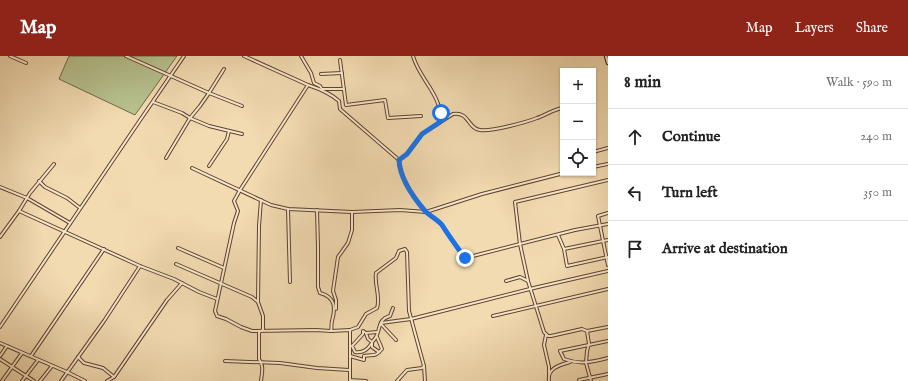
<!DOCTYPE html>
<meta charset="utf-8">
<style>
:root{--surface:#fff;--page:#f6f6f6;--text:#222;--muted:#767676;--line:#e0e0e0;--accent:#8f2418}
body{margin:0;font-family:"IM FELL English",serif;background:var(--page);color:var(--text)}
.controls{position:absolute;right:12px;top:12px;display:grid;overflow:hidden;border-radius:0px;box-shadow:0 1px 3px #0004}
.controls button{width:36px;height:36px;display:grid;place-items:center;padding:0;border:0;border-bottom:1px solid var(--line);background:var(--surface);color:var(--text);font:20px sans-serif}
.stop{position:absolute;width:12px;height:12px;margin:-9px;border:3px solid #1a73e8;border-radius:50%;background:#fff}
.stop.end{background:#1a73e8;border-color:#fff;box-shadow:0 1px 4px #0008}
.list{margin:0;padding:0;list-style:none}
h2{display:flex;justify-content:space-between;align-items:center;height:52px;margin:0;padding:0 16px;font-size:17px}
h2 small{font-size:13px;font-weight:400;color:var(--muted)}
.list li{display:grid;grid-template-columns:26px 1fr auto;gap:12px;align-items:center;box-sizing:border-box;height:56px;padding:0 16px;border-top:1px solid var(--line)}
.list b{display:block;font-size:15px;white-space:nowrap}
.list em{font-size:13px;font-style:normal;color:var(--muted)}
.icon{flex:none;width:22px;height:22px;fill:none;stroke:currentColor;stroke-width:2;stroke-linecap:round;stroke-linejoin:round}
.map{position:relative;flex:none;width:608px;height:325px;overflow:hidden}
header{display:flex;align-items:center;gap:24px;box-sizing:border-box;height:56px;padding:0 20px;background:var(--accent);color:#fff}
header strong{font-size:19px}
nav{display:flex;gap:22px;margin-inline-start:auto;font-size:14px}
main{display:flex}
aside{flex:1;background:var(--surface)}
.map>svg:first-child{display:block}
.green{fill:#b6c18f;stroke:#726848}
.lines{fill:none;stroke-linecap:round;stroke-linejoin:round}
.street-casing{stroke:#5f422d;stroke-width:4}
.secondary-casing{stroke:#2e1001;stroke-width:4.5}
.street{stroke:#f7e7cc;stroke-width:2}
.secondary{stroke:#f7e7cc;stroke-width:2.5}
.route{stroke:#1a73e8;stroke-width:5}
</style>
<header>
<strong>Map</strong>
<nav><a>Map</a><a>Layers</a><a>Share</a></nav>
</header>
<main>
<div class="map">
<svg width="608" height="325" viewBox="0 0 608 325">
<rect width="100%" height="100%" fill="#f2dab1"/>
<filter id="stains"><feTurbulence type="fractalNoise" baseFrequency=".005" numOctaves="4"/><feColorMatrix values="0 0 0 0 .2 0 0 0 0 .09 0 0 0 0 .02 0 0 0 .5 -.17"/></filter>
<radialGradient id="worn" r=".72"><stop offset=".6" stop-color="#630" stop-opacity="0"/><stop offset="1" stop-color="#630" stop-opacity=".3"/></radialGradient>
<polygon class="green" points="69,0 177,0 135,59 59,23"/>
<g class="lines">
<g class="street-casing">
<g id="street">
<polyline points="10,0 26,7"/>
<polyline points="126,0 209,37 224,13"/>
<polyline points="244,0 308,29 240,134 234,145 238,155 234,167 215,255 217,260 226,263 241,271 252,275 316,274 331,275"/>
<polyline points="301,0 311,17 314,27 320,30 322,33 344,33"/>
<path d="M413,0C419,23 444,41 440,66"/>
<polyline points="340,4 346,49 385,44 388,62 421,60"/>
<polyline points="321,18 342,17"/>
<path d="M308,29C320,33 330,37 339,45L340,53L399,104C400,123 413,141 425,155C430,160 438,164 442,169C449,181 457,191 465,202L575,174L608,168"/>
<polyline points="153,46 182,57 190,62 209,70 242,78"/>
<polyline points="593,96 608,92"/>
<polyline points="166,102 190,62 200,50 209,37 242,50"/>
<path d="M399,104L407,98L422,78L453,58C469,55 468,73 480,74C491,76 527,66 537,62C546,59 554,53 563,52"/>
<polyline points="54,108 30,137 19,155 140,210 174,223 199,236 217,243"/>
<polyline points="209,110 227,83 229,75"/>
<polyline points="593,111 608,108"/>
<polyline points="192,112 271,149 288,153 352,156 400,154 426,156 482,138 564,117"/>
<polyline points="39,125 45,131 67,142 80,152"/>
<polyline points="0,131 27,142 70,167"/>
<path d="M261,144L259,170L258,246L263,260V274L259,276V303C264,309 262,317 261,325"/>
<polyline points="288,153 290,226"/>
<path d="M317,154L318,191V231L320,237C335,241 336,251 332,265C331,268 332,271 331,275L350,274V325"/>
<polyline points="608,157 598,160 608,209"/>
<polyline points="558,179 564,193 608,184"/>
<polyline points="0,181 19,155"/>
<polyline points="178,192 224,212"/>
<polyline points="564,193 567,210 608,201"/>
<polyline points="176,208 252,241 258,246"/>
<polyline points="506,225 520,221 528,225 544,276 548,280 551,280 582,273 587,275 589,288 587,295 586,307 591,325"/>
<polyline points="528,225 520,188 515,146 608,124"/>
<polyline points="336,253 336,244 333,235 338,201 348,187 352,174 352,156"/>
<polyline points="493,260 608,233"/>
<polyline points="381,267 411,263 538,231 608,215"/>
<polyline points="381,268 396,284"/>
<path d="M0,271C61,181 122,90 184,0"/>
<path d="M350,274L358,271L366,258L377,252C381,241 374,229 376,217L396,202L399,195L405,193L407,196L409,255L424,310L422,312L407,314L397,325"/>
<polyline points="587,275 608,271"/>
<polyline points="366,277 377,276"/>
<polyline points="546,279 544,289 549,311 549,319"/>
<path d="M608,285L560,295L564,303C580,309 592,306 608,302"/>
<path d="M372,286C373,285 375,283 376,281C381,272 377,264 390,260L393,252"/>
<polyline points="0,287 67,316 85,325"/>
<path d="M371,288C367,295 362,297 355,296L352,290L363,278V275L366,277L368,283L372,286V291L379,296"/>
<polyline points="0,300 7,290"/>
<polyline points="31,300 104,193"/>
<path d="M350,300L364,304V300C374,298 374,302 382,293L377,281"/>
<polyline points="78,301 84,307 103,312 114,321"/>
<polyline points="0,303 34,325"/>
<polyline points="225,305 280,307 317,312 349,314"/>
<polyline points="424,310 425,325"/>
<polyline points="350,324 366,325"/>
<polyline points="579,324 608,318"/>
<polyline points="2,325 22,297"/>
<polyline points="22,325 38,304"/>
<polyline points="40,325 52,310"/>
<polyline points="61,325 104,265 140,210"/>
<polyline points="107,325 114,321 167,244 182,227"/>
<path d="M549,325C547,312 560,309 570,306"/>
</g>
</g>
<g class="secondary-casing">
<polyline id="secondary" points="606,0 608,7"/>
</g>
<use href="#street" class="street"/>
<use href="#secondary" class="secondary"/>
</g>
<g class="lines">
<path class="route" d="M441,57L440,66L422,78L407,98L399,104C400,123 413,141 425,155C430,160 438,164 442,169C449,180 457,191 465,202"/>
</g>
<rect width="100%" height="100%" filter="url(#stains)"/>
<rect width="100%" height="100%" fill="url(#worn)"/>
</svg>
<div class="controls">
<button>+</button>
<button>−</button>
<button><svg class="icon" aria-label="locate" viewBox="0 0 24 24"><circle cx="12" cy="12" r="6"/><path d="M12 2v4M12 18v4M2 12h4M18 12h4"/></svg></button>
</div>
<div class="stop" style="left:441px;top:57px"></div>
<div class="stop end" style="left:465px;top:202px"></div>
</div>
<aside>
<h2>8 min<small>Walk · 590 m</small></h2>
<ul class="list">
<li><svg class="icon" aria-label="ahead" viewBox="0 0 24 24"><path d="M12 20V5M6 11l6-6 6 6"/></svg><div><b>Continue</b></div><em>240 m</em></li>
<li><svg class="icon" aria-label="left" viewBox="0 0 24 24"><path d="M17 20v-9H6M10 6l-5 5 5 5"/></svg><div><b>Turn left</b></div><em>350 m</em></li>
<li><svg class="icon" aria-label="arrive" viewBox="0 0 24 24"><path d="M6 21V4h12l-3 4 3 4H6"/></svg><div><b>Arrive at destination</b></div></li>
</ul>
</aside>
</main>
